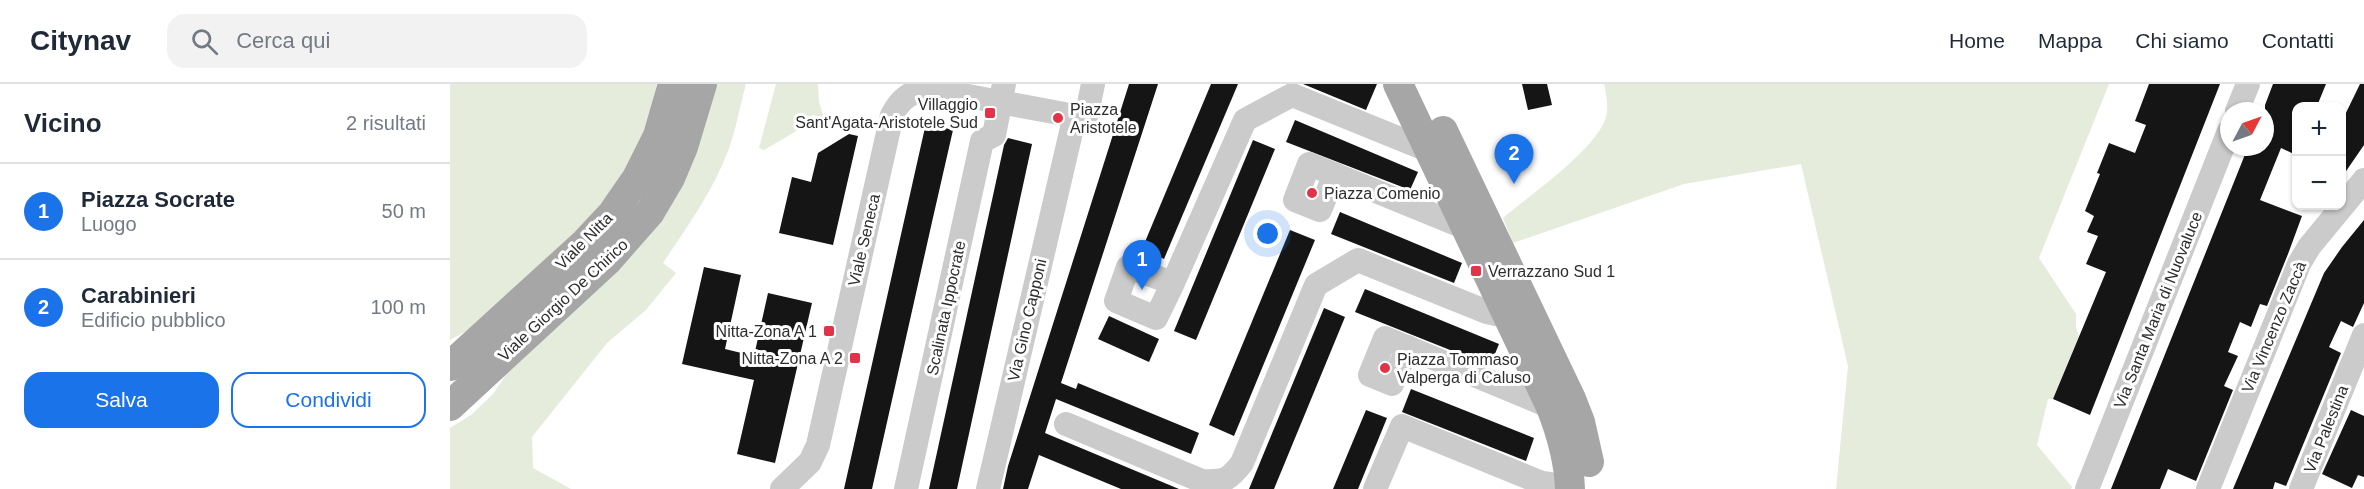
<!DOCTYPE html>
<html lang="it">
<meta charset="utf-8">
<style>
:root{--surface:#fff;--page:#f2f2f3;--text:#1f2937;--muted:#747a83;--line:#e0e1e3;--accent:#1a73e8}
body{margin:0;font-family:Arial,sans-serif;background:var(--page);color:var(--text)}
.controls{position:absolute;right:18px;top:18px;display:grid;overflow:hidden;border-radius:12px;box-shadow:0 2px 4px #0004}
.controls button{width:54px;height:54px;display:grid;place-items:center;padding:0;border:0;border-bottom:2px solid var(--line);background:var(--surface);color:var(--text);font:30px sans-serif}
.compass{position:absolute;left:1770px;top:18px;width:54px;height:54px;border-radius:50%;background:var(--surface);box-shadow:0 2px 4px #0004;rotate:49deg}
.you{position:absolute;left:818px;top:150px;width:21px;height:21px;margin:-15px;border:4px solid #fff;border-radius:50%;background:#1a73e8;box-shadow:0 0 0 9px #1a73e833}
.badge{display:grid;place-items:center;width:39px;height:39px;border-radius:50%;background:var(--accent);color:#fff;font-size:20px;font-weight:700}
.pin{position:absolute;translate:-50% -50px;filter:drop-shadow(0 2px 3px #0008)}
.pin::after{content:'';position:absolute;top:32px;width:21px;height:18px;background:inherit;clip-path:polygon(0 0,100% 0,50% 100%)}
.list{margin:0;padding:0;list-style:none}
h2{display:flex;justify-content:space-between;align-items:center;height:78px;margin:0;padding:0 24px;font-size:26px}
h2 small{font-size:20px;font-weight:400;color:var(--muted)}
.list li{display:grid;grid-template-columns:39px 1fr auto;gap:18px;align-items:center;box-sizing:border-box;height:96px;padding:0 24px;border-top:2px solid var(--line)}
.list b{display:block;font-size:22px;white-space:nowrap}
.list p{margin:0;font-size:20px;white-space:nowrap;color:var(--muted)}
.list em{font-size:20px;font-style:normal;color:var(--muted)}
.actions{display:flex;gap:12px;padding:18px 24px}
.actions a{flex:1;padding:14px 0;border:2px solid var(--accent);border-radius:18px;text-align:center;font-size:21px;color:var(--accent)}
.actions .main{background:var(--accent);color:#fff}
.icon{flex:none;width:33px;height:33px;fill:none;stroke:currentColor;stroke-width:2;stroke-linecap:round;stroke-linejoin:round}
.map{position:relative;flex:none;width:1914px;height:405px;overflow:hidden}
header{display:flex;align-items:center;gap:36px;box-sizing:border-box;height:84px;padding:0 30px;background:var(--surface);border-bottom:2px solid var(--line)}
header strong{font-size:28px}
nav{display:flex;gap:33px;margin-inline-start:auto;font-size:21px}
.search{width:420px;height:54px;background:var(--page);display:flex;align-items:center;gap:15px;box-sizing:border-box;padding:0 21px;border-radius:18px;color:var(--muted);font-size:22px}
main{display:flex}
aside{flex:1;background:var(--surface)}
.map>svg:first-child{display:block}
.green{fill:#e5ecdc}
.building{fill:#151515}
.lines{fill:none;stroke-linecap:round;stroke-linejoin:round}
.minor{stroke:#cbcbcb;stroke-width:24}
.major{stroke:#a6a6a6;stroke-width:30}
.poi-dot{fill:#e23449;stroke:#fff;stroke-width:2}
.labels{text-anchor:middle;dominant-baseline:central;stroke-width:6;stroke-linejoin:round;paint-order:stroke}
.poi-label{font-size:16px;fill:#2e2e2e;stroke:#fff;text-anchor:start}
.street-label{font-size:16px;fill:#2e2e2e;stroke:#fff}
</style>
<header>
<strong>Citynav</strong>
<div class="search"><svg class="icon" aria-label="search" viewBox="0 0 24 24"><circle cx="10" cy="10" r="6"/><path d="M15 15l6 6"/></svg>Cerca qui</div>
<nav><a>Home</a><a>Mappa</a><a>Chi siamo</a><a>Contatti</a></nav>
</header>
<main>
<aside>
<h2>Vicino<small>2 risultati</small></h2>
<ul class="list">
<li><span class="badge">1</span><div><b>Piazza Socrate</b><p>Luogo</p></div><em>50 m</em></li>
<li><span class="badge">2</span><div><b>Carabinieri</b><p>Edificio pubblico</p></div><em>100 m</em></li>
</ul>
<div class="actions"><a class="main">Salva</a><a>Condividi</a></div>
</aside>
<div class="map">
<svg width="1914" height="405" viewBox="0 0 1914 405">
<rect width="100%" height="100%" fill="#fff"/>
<g class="green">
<path d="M0,0H207C203,16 200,33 194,48C167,124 78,191 20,245L0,256Z"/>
<path d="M266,0H296C290,22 286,46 278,67C263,107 237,143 213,179L226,189L196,226L157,259L82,353L83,384L121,405H0V344L21,331L43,310L60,285L174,180Z"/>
<polygon points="326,0 368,0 369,18 374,34 362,31 360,39 314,66 309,64"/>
<path d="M1154,0H1659L1589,174L1626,230V244L1629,252L1603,315H1598L1587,361L1622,403L1621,405H1386L1398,282L1351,80L1234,100L1063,159L1053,134C1080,111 1146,66 1156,33C1159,23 1156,10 1154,0Z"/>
</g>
<g class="building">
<polygon points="679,0 708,0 611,299 626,305 628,299 749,349 741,370 606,315 595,349 729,405 671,405 589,371 578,405 553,405 558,382"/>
<polygon points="761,0 788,0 714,175 692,165"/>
<polygon points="853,0 927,0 916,26"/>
<polygon points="1072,0 1097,0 1102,21 1078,26"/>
<polygon points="1699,0 1770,0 1640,331 1603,315 1656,188 1636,180 1648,152 1637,148 1644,132 1635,127 1650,90 1647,89 1659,59 1685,69 1696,41 1685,37"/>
<polygon points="1823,0 1876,0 1867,22 1846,22 1846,71 1831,64 1810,116 1852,132 1838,170 1817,222 1810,220 1801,243 1790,238 1778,268 1788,272 1774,302 1783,306 1746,397 1718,385 1710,405 1661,405 1798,63 1815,63 1815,21"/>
<polygon points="1910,0 1914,0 1914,61 1892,93 1892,37"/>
<polygon points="845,36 968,88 960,106 836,58"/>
<polygon points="476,39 503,46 482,138 422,405 394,405"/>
<polygon points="399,50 408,52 383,161 329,149 342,93 361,98 368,69"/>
<polygon points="558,54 582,60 507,405 479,405 554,61"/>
<polygon points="803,56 825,65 746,256 724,247"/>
<polygon points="890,128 1012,179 1004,199 881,150"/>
<polygon points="1914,136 1914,219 1903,243 1891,237 1879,263 1891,269 1836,402 1825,398 1823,405 1783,405 1874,189 1892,163"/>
<polygon points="840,146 865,156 784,352 759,341"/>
<polygon points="254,183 291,191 275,265 304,272 318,209 362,219 325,379 287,370 304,296 232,280"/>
<polygon points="915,205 1049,260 1040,282 905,228"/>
<polygon points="874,224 895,233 824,405 799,405"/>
<polygon points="659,232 709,255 699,278 648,255"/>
<polygon points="961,305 1084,354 1076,377 952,328"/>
<polygon points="916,326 937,334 908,405 883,405"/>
<polygon points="1901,326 1914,332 1914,393 1908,391 1902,404 1872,390"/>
</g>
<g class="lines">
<g class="minor">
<polyline points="1787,27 1798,0"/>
<polyline points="885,90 870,126 845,116 859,80 896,95 1016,144"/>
<polyline points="723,199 706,234 666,217 678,183 723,199 795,36 842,11 980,67"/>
<polyline points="958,263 942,300 920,291 935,254 1101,323"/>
<path d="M616,340L752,397C774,398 778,397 792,379L866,201L908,176L1037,228L1059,233"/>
<path d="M332,405L360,378L368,361L442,31C451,14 461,7 480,5L636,34L643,0"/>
<polyline points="456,405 532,57 544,51 554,0"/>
<polyline points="538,405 625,31"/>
<polyline points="925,405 952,342 1092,399 1120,403"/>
<polyline points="1637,405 1779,47"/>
<polyline points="1758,405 1849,180 1859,163 1914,96"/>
<polyline points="1851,405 1914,251"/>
</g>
<g class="major">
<path d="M948,0L1101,323C1112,351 1119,376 1120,405"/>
<polyline points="993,47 1121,315 1130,338 1139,378"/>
<polyline points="0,282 135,159 162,130 187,94 208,52 223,0"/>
<polyline points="0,322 157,177 200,128 220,94 233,63 252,0"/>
</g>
</g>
<g class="poi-dot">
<rect x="534" y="23" width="12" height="12" rx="3"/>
<circle cx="608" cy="34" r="6"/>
<circle cx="862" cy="109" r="6"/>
<rect x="1020" y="181" width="12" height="12" rx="3"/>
<rect x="373" y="241" width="12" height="12" rx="3"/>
<rect x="399" y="268" width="12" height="12" rx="3"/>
<circle cx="935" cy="284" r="6"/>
</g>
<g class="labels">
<g class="poi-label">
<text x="528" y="20" text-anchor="end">Villaggio<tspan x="528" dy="18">Sant'Agata-Aristotele Sud</tspan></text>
<text x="620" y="25">Piazza<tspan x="620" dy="18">Aristotele</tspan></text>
<text x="874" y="109">Piazza Comenio</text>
<text x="1038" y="187">Verrazzano Sud 1</text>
<text x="367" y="247" text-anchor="end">Nitta-Zona A 1</text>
<text x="393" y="274" text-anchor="end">Nitta-Zona A 2</text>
<text x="947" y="275">Piazza Tommaso<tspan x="947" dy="18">Valperga di Caluso</tspan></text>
</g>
<g class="street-label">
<text transform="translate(414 156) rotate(-77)">Viale Seneca</text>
<text transform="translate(134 157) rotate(-45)">Viale Nitta</text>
<text transform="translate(113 216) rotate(-43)">Viale Giorgio De Chirico</text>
<text transform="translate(496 224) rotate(-78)">Scalinata Ippocrate</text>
<text transform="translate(1708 226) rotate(-68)">Via Santa Maria di Nuovaluce</text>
<text transform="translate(577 236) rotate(-77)">Via Gino Capponi</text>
<text transform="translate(1824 243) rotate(-67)">Via Vincenzo Zaccà</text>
<text transform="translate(1876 345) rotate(-68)">Via Palestina</text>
</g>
</g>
</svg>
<div class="controls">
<button>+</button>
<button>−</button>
</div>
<svg class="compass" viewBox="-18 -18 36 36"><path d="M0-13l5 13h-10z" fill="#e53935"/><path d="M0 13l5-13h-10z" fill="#747a83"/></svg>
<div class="you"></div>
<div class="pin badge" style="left:692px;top:206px">1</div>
<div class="pin badge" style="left:1064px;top:100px">2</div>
</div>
</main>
